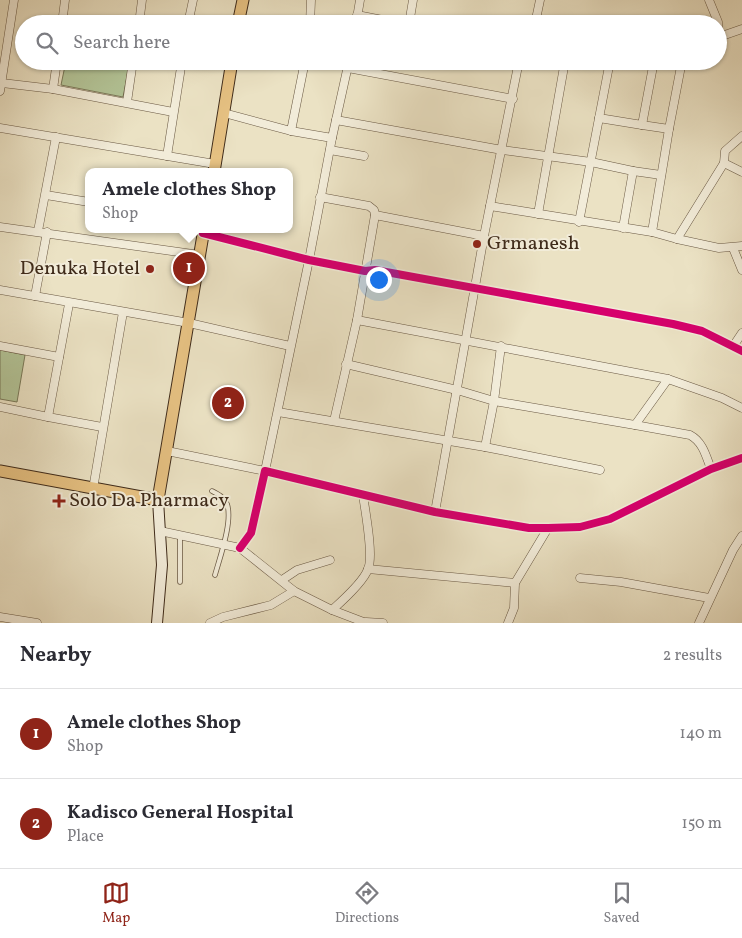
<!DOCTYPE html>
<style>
:root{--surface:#fff;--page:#f7f7f7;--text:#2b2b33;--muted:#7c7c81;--line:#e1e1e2;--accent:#8f2418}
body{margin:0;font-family:Vollkorn,serif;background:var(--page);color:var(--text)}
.you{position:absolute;left:378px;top:279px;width:18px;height:18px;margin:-12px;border:4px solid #fff;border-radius:50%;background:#1a73e8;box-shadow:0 0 0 8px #1a73e833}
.badge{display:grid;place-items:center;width:32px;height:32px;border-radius:50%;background:var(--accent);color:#fff;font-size:16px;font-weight:700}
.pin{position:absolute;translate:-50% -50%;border:2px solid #fff;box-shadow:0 1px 5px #0006}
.popup{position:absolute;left:85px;top:168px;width:208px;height:65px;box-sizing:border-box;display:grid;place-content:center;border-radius:10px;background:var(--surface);filter:drop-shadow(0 1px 4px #0005);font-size:16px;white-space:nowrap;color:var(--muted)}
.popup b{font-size:19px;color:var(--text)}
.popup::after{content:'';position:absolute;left:50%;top:100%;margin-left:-10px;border:10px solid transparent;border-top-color:var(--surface)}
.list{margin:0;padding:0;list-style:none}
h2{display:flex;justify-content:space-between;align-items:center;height:65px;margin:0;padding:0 20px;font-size:21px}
h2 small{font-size:16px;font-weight:400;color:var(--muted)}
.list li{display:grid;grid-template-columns:32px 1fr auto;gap:15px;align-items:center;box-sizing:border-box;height:90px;padding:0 20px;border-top:1px solid var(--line)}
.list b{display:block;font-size:19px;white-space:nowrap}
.list p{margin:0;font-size:16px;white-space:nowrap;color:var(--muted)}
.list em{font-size:16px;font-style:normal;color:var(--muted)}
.icon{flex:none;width:28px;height:28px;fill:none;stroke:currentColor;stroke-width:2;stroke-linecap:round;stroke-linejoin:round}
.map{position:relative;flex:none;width:742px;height:623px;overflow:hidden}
.search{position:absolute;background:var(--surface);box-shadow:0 1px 4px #0004;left:15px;right:15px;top:15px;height:55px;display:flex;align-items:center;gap:12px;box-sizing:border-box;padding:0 18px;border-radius:28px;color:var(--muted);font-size:19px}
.sheet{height:245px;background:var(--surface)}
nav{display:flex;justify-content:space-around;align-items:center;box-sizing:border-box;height:70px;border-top:1px solid var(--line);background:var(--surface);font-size:14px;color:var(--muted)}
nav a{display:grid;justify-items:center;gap:2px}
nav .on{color:var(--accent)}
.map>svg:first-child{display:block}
.green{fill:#b3c497;stroke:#797858}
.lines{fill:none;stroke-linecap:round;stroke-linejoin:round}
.service-casing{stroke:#6a5944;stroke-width:5.5}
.minor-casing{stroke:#6a5944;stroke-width:9}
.secondary-casing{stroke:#3f2b1a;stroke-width:12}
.primary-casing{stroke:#3f2b1a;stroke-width:13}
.service{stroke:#f2ecd9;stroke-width:4}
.minor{stroke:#f2ecd9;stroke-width:8}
.secondary{stroke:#f2ecd9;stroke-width:10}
.primary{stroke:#e6c182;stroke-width:11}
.cycleway-casing{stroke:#f2ecd9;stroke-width:11}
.cycleway{stroke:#d6006c;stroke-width:8}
.poi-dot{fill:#8f2418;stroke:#f2ecd9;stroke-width:2}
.labels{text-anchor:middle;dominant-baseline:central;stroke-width:4;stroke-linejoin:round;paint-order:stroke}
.poi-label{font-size:20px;fill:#3f2b1a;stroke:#f2ecd9;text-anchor:start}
</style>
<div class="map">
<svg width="742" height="623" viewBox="0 0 742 623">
<rect width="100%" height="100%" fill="#ebe2c4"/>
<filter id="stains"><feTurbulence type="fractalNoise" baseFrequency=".004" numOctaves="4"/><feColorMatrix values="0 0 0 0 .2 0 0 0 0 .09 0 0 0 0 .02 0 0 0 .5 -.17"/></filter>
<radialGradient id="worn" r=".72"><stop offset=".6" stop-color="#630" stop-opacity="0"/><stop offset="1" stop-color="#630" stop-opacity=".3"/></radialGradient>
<g class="green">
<polygon points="66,61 130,61 123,97 61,85"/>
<polygon points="0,350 25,355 17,402 0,399"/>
</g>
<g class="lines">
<g class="service-casing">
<g id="service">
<path d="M212,491C218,494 224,497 227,504C233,521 220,557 215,575"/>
<polyline points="180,582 180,536"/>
</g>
</g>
<g class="minor-casing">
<g id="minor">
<polyline points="709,0 718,22 718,38"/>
<polyline points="357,15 403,24"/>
<polyline points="62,24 65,0"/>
<polyline points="139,24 142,0"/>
<polyline points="188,24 193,0"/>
<polyline points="310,24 311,0"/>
<polyline points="356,24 360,0"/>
<polyline points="409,24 413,0"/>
<polyline points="535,24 540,0"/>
<polyline points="719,37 742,29"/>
<polyline points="348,68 513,99"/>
<polyline points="2,83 53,89 173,112"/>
<polyline points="53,89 57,61"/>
<polyline points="0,91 14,0"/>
<polyline points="127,102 133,61"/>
<polyline points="224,113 291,131 332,138 349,61"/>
<polyline points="599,118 642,125 654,61"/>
<polyline points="336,120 502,150 591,162 633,171 623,228"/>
<polyline points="642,125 669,129 652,232"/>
<polyline points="0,128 215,164"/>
<polyline points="669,129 682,61"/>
<polyline points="291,131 305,61"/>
<polyline points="330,150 364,156"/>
<polyline points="167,156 182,61"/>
<polyline points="724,163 725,151 742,136"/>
<polyline points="633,171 661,175"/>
<polyline points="46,195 89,202"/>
<polyline points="320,197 369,206 374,210 375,215 357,320 334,421"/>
<polyline points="490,206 652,232 677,239 724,163 742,172"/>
<polyline points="538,214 565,61"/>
<polyline points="375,215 484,236"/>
<polyline points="579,222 610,61"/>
<polyline points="0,227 200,255"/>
<polyline points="38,231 56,137"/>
<polyline points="203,233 309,260 365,271 375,270 673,324 702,331 742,351"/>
<polyline points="677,239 719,248 742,246"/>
<polyline points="733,248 742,270"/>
<polyline points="0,290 189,323 290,346"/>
<polyline points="35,296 47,232"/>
<polyline points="69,304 48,417 102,427"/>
<polyline points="357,320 668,379 722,398 742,408"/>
<polyline points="734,345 742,333"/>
<polyline points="0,346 59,357"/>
<polyline points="346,364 457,390 494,401 635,425 668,379"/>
<polyline points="0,407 48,417"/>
<polyline points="278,412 485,447 600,470"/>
<path d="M635,425L690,435C703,442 706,456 711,469"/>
<polyline points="485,447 494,401 501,346"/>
<polyline points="167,451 265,471 309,260 332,138"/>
<polyline points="93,489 123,312"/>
<polyline points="435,512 484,236 519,61"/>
<path d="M160,531L240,548L294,591L332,610C341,602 364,581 368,569C374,556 365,510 363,495"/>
<polyline points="240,548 251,533 265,471 435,512 529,528 548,528 580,527 610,519 711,469 742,458"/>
<polyline points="368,569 515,583"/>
<polyline points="580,578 621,582 709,598"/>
<polyline points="282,580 297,570 330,560"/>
<polyline points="332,610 366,623"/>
<polyline points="0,617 37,623"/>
<polyline points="366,622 383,623"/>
<polyline points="210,623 223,617 271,605 294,591"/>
<polyline points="508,623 514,608 515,583 548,528"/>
<polyline points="699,623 733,550 742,536"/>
</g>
</g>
<g class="secondary-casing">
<polyline id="secondary" points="157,623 162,565 158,500"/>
</g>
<g class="primary-casing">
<g id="primary">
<polyline points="238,24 243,0"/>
<polyline points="214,172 232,61"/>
<polyline points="0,471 158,500 204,229"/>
</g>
</g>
<use href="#service" class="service"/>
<use href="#minor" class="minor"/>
<use href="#secondary" class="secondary"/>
<use href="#primary" class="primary"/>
<g class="cycleway-casing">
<g id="cycleway">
<polyline points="203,233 309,260 365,271 375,270 673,324 702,331 742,351"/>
<polyline points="240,548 251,533 265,471 435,512 529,528 548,528 580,527 610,519 711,469 742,458"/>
</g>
</g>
<use href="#cycleway" class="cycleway"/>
</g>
<g class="poi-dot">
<circle cx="477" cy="244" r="5"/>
<circle cx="150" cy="269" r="5"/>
<path d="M56.5 493.5h5v5h5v5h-5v5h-5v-5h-5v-5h5z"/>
</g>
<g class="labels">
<g class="poi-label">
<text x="487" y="244">Grmanesh</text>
<text x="140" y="269" text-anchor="end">Denuka Hotel</text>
<text x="69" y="501">Solo Da Pharmacy</text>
</g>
</g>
<rect width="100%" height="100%" filter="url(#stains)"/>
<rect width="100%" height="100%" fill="url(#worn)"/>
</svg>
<div class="you"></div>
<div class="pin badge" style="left:189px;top:268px">1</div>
<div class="popup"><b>Amele clothes Shop</b>Shop</div>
<div class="pin badge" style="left:228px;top:403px">2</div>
<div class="search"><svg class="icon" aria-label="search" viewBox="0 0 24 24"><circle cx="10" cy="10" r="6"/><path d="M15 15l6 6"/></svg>Search here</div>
</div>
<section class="sheet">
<h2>Nearby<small>2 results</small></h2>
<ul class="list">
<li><span class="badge">1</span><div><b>Amele clothes Shop</b><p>Shop</p></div><em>140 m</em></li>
<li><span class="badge">2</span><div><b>Kadisco General Hospital</b><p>Place</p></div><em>150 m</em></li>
</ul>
</section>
<nav>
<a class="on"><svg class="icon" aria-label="map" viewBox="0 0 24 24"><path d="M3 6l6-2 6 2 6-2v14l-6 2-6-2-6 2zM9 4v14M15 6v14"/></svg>Map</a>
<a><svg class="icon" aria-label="directions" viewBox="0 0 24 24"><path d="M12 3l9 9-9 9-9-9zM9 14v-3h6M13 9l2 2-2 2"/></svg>Directions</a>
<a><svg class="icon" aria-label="saved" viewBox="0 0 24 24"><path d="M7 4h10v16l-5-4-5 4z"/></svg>Saved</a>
</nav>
